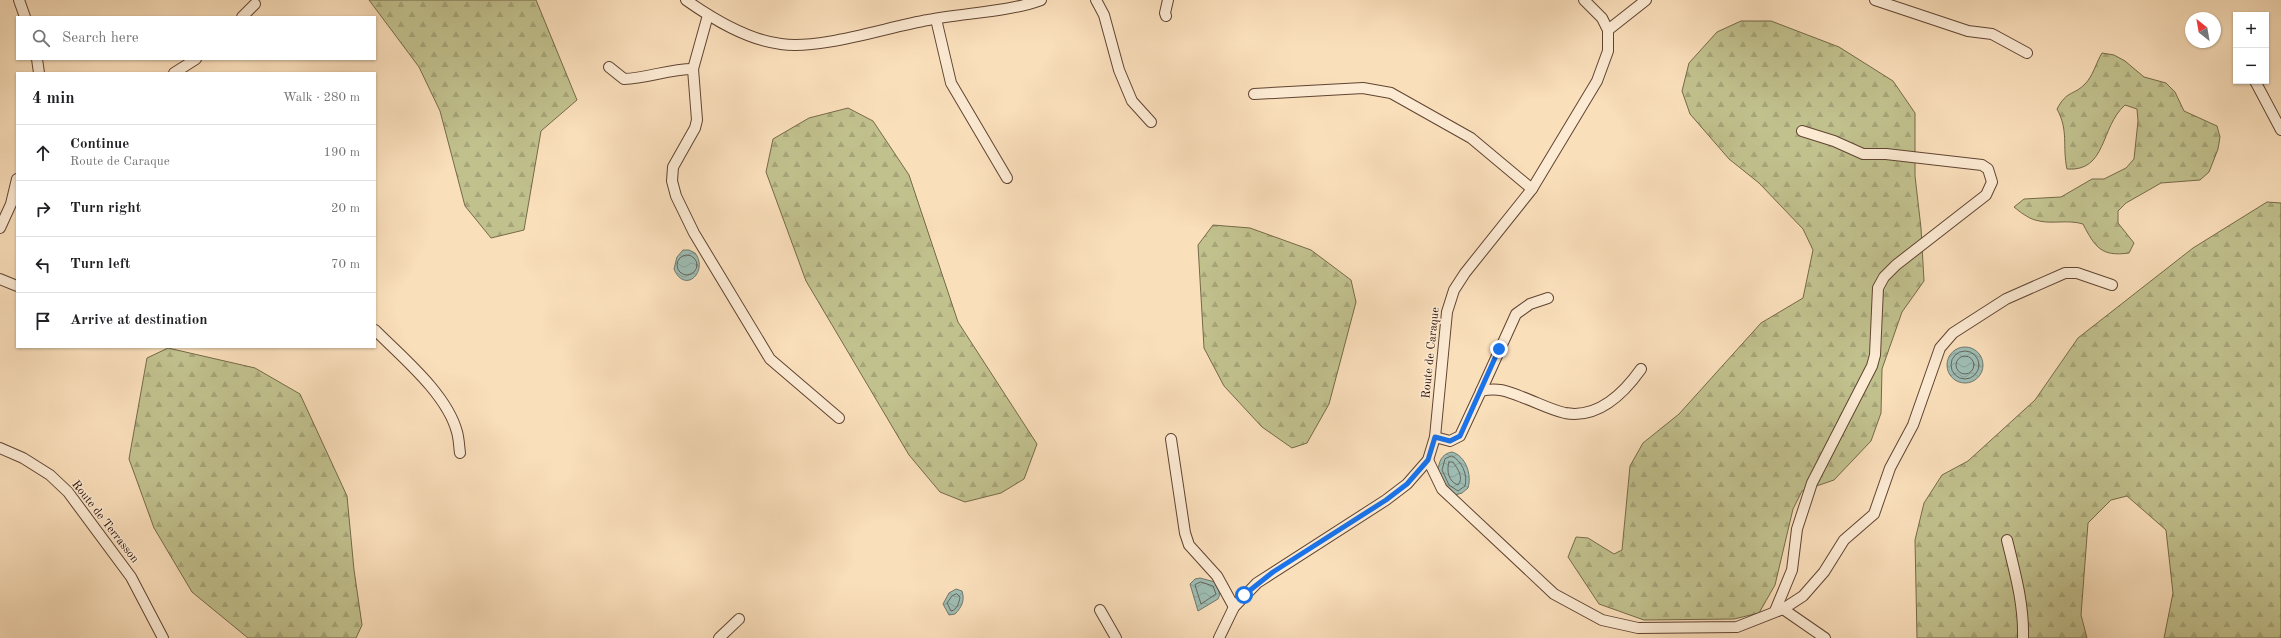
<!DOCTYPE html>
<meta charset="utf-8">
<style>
:root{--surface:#fff;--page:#f6f6f6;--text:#202124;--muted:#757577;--line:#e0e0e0}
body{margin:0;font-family:"Old Standard TT",serif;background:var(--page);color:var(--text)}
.controls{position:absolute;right:12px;top:12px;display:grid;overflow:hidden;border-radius:0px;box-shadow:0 1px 3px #0004}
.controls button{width:36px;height:36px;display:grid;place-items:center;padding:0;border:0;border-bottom:1px solid var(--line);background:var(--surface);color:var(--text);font:20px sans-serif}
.compass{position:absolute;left:2185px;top:12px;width:36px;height:36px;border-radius:50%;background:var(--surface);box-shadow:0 1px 3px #0004;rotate:329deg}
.stop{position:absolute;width:12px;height:12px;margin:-9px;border:3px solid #1a73e8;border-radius:50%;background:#fff}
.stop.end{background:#1a73e8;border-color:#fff;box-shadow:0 1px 4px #0008}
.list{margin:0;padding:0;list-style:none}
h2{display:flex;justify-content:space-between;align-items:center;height:52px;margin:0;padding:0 16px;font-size:17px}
h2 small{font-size:13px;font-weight:400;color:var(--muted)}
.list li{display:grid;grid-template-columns:26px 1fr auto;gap:12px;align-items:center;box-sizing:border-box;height:56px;padding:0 16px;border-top:1px solid var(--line)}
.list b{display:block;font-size:15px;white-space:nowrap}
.list p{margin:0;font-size:13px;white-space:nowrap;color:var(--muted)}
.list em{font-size:13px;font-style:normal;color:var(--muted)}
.icon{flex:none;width:22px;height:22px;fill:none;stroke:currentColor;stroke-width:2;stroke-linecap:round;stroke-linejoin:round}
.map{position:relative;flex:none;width:2281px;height:638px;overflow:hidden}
.search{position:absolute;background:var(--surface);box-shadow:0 1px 3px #0004;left:16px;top:16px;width:360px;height:44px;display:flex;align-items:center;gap:10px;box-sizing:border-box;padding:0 14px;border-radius:0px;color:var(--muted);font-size:15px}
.panel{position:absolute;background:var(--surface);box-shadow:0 1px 3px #0004;left:16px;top:72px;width:360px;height:276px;border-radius:0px}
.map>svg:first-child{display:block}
.forest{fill:url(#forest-firs);stroke:#766948}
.water{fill:url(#water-waves);stroke:#70786d}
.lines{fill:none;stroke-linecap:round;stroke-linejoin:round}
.shore{stroke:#65665b;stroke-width:1}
.minor-casing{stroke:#604431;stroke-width:12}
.minor{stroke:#fcead3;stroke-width:10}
.route{stroke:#1a73e8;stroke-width:5}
.labels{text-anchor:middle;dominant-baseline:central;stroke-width:3;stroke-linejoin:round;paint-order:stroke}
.street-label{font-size:12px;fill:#2c1103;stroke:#fcead3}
</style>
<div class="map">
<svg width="2281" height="638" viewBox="0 0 2281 638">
<defs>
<pattern id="forest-firs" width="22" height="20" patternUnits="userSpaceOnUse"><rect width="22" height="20" fill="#c1c18e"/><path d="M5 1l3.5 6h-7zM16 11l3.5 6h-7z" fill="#a6a579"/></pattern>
<pattern id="water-waves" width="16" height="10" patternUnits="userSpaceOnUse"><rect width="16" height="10" fill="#9ebcb3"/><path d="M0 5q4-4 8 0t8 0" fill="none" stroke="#88a198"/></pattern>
</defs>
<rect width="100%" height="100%" fill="#fadfbb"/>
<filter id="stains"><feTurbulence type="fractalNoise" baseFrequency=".005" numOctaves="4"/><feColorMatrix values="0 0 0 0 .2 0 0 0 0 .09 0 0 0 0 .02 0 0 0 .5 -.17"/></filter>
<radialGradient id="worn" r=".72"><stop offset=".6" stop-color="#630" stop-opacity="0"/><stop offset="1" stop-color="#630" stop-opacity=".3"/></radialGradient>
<g class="forest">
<polygon points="369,0 536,0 577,100 541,131 524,230 491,238 465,206 440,111 419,67"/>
<polygon points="1741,21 1771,21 1839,47 1893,81 1915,113 1915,176 1921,228 1924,281 1902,312 1882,369 1881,413 1871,441 1834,480 1802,491 1793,509 1775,585 1759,613 1734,619 1644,620 1599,604 1568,557 1576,537 1588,538 1614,554 1622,550 1630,466 1643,443 1679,414 1761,323 1803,298 1813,250 1803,229 1759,183 1729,159 1690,114 1682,91 1689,63 1717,32"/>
<path d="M2102,53L2114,55L2125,61L2144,77L2166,83L2175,92L2184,111L2217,126L2220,137L2218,149L2209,172L2200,180L2161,183L2126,203L2118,211V223L2134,243L2129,253C2101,257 2095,247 2083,224C2067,219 2051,225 2035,220C2028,218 2020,212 2014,207L2024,199L2061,197L2092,179H2104L2126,168L2134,159L2138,121L2137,109L2125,105C2100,127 2107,172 2067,169C2062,146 2069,131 2057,109C2067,90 2073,96 2085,84C2093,76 2096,63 2102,53Z"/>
<polygon points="848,108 873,121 909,175 958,322 1037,444 1024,479 1001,493 965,502 940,492 909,455 806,281 766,172 773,139 809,118"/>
<polygon points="2267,202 2281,203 2281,638 2164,638 2173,593 2166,530 2127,496 2111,500 2088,523 2081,615 2087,638 1917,638 1915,540 1924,503 1942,475 1968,461 2035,400 2078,338 2193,248"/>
<polygon points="1213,225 1250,228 1311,250 1351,280 1356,302 1329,404 1307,443 1292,448 1262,427 1224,386 1204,348 1198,245"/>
<polygon points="168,348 255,368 300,394 347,496 354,570 362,625 356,638 248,638 192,592 154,528 129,459 147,358"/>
</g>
<g class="water">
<path d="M683,250H689L695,253C709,271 685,295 674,269L677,257Z"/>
<circle cx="1965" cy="365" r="18"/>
<path d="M1452,452C1466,456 1472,475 1468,488L1462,493L1455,495L1446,488L1438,471C1439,462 1441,454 1452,452Z"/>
<polygon points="1200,578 1215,582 1220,594 1218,599 1198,611 1190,584 1195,579"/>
<path d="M956,589L962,591C965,600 962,607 955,614L949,615L943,604L949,593Z"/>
</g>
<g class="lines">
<g class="shore">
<circle cx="687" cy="265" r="10"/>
<circle cx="1965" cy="365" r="14"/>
<circle cx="1965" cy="365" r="9"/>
<path d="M1452,456C1462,461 1468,475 1465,486L1458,491L1449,485L1442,470L1445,459Z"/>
<path d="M1449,462H1453C1458,469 1464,478 1458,485C1449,482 1446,471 1449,462Z"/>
<polygon points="1201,582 1213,586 1216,594 1201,604 1195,585"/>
<path d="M957,594L960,597C959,603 957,610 951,611L947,603L952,596Z"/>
</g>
<g class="minor-casing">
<g id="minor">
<polyline points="19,0 25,17"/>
<path d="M686,0C713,19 747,40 781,44C820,50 887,27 928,20C963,13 1008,12 1041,0"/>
<polyline points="1096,0 1104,15 1119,70 1132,101 1151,122"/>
<polyline points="1875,0 1968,31 1992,34 2027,53"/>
<polyline points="1166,16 1165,13 1168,0"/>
<polyline points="242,17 255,4"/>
<polyline points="936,19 951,83 1007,178"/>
<polyline points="1608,30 1646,0"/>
<polyline points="37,59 39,73"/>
<path d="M609,67L624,79C648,78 669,69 693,69L697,120L695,128L673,167L672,181L676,196L694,233L770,359L839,418"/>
<polyline points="693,69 708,15"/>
<polyline points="174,73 196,59"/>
<polyline points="2255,81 2281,130"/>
<polyline points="1254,94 1363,88 1391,93 1471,138 1532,189"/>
<polyline points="0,228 11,204 17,179"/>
<polyline points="0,279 17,286"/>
<path d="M375,330C402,357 447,394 457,432C459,439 459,446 460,453"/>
<polyline points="1481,391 1516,314 1530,304 1548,298"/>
<path d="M1435,437L1450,441L1460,436L1481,391C1497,387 1507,391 1522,397C1536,402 1551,410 1565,413C1598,419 1624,393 1641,369"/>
<polyline points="1171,439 1185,533 1189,545 1217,576 1234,607"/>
<polyline points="0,448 23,458 50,475 68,492 131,577 163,638"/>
<polyline points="1428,460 1442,489 1554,594 1602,620 1638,628 1737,627 1783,609 1803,596 1824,572 1844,540 1874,514 1890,468 1913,425 1940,348 1953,333 2006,299 2065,273 2077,273 2112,285"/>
<path d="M2007,540C2015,573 2024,604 2023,638"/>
<polyline points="1783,609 1825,638"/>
<polyline points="1100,610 1116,638"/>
<polyline points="1775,611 1792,570 1797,529 1812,483 1872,366 1875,355 1878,288 1884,277 1896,265 1986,195 1992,182 1988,169 1982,165 1886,154 1863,154 1834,141 1802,131"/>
<polyline points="719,638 739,619"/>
<polyline points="1219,638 1234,607 1257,583 1386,500 1407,484 1428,460 1435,437 1447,312 1454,290 1465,273 1532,189 1597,81 1608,51 1608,30 1602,18 1584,0"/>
</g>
</g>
<use href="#minor" class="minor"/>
</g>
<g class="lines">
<polyline class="route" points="1244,595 1273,572 1386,500 1407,484 1428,460 1435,437 1450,441 1460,436 1499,349"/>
</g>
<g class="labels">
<g class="street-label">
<text transform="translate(1431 353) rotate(-84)">Route de Caraque</text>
<text transform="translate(105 522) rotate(52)">Route de Terrasson</text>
</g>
</g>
<rect width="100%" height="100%" filter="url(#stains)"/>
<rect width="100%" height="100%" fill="url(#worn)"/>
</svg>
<div class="controls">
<button>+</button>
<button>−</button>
</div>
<svg class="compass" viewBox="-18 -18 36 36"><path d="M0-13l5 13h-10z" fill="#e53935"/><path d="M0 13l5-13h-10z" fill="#757577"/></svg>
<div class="stop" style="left:1244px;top:595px"></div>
<div class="stop end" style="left:1499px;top:349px"></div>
<div class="search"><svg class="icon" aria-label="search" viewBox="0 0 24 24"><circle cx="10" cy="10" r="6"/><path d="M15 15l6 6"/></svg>Search here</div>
<section class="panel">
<h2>4 min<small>Walk · 280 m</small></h2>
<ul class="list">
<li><svg class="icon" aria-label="ahead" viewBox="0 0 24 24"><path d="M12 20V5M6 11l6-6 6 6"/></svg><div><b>Continue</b><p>Route de Caraque</p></div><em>190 m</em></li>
<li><svg class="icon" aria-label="right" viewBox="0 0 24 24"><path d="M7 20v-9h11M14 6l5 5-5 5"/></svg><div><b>Turn right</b></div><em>20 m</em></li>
<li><svg class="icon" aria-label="left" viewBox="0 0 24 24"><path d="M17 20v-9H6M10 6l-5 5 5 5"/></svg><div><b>Turn left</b></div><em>70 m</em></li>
<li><svg class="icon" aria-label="arrive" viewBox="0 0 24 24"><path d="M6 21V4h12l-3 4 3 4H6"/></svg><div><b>Arrive at destination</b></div></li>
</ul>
</section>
</div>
